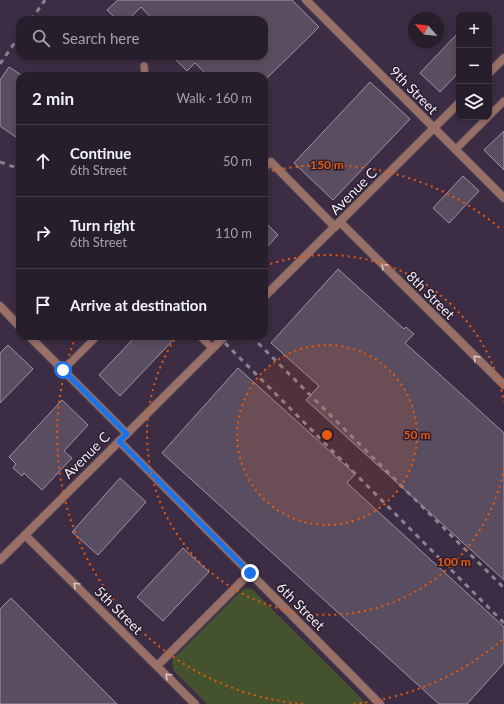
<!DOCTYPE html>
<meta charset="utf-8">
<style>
:root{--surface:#271e2b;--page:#332b37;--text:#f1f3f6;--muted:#a4a2a9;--line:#433c47}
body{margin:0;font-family:Lato,sans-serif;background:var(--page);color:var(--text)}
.controls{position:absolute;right:12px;top:12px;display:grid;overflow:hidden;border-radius:8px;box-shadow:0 2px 6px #0003}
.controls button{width:36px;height:36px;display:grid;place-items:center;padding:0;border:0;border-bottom:1px solid var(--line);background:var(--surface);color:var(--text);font:20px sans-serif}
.compass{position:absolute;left:408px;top:12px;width:36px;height:36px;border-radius:50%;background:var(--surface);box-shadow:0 2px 6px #0003;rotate:298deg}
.stop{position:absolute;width:12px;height:12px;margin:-9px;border:3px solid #1a73e8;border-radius:50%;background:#fff}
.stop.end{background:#1a73e8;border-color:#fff;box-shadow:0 1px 4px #0008}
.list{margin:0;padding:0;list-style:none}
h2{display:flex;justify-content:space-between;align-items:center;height:52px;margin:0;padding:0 16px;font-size:17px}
h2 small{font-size:13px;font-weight:400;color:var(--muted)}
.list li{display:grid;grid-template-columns:26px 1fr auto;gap:12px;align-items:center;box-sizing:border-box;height:72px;padding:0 16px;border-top:1px solid var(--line)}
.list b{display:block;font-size:15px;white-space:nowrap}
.list p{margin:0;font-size:13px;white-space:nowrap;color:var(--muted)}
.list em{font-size:13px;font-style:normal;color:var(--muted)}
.icon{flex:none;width:22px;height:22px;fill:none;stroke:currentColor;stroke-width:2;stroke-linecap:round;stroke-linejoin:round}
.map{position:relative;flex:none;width:504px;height:704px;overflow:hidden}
.search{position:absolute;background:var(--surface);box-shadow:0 2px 6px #0003;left:16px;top:16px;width:252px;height:44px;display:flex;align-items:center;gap:10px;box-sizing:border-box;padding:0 14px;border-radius:12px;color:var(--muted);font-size:15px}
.panel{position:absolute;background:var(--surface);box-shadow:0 2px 6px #0003;left:16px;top:72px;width:252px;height:268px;border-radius:12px}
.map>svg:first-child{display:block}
.built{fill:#3d2d44;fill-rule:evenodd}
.green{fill:#44522e}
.building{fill:#5a4d60;stroke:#a092a7}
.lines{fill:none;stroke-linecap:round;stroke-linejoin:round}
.service-casing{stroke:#4f4353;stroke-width:9}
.minor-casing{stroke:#4f4353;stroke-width:10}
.service{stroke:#997068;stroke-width:7}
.minor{stroke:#997068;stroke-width:8}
.rail{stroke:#8b818f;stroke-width:3;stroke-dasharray:5 5;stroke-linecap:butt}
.oneway{stroke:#d8c6cb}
.route{stroke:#1a73e8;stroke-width:5}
.ring{fill:none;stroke:#e8590c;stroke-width:2;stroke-dasharray:2 4}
.labels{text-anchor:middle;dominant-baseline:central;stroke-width:3;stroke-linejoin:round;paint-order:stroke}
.street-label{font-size:14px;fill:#f3ebf6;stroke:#2a1e2f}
.centre{fill:#e8590c;stroke:#2a1e2f;stroke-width:2}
.ring-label{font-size:12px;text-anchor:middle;font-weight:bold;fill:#e8590c;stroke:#2a1e2f;stroke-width:3;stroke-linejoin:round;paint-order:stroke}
</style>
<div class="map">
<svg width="504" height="704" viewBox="0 0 504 704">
<rect width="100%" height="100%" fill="#342839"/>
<path class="built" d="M0,0H504V704H0ZM459,15H489V117H459ZM414,18H438V42H414ZM20,20H264V56H20ZM20,76H264V336H20Z"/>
<polygon class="green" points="248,588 252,589 367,704 207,704 174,671 172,660 242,590"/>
<g class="building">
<polygon points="118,0 292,0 319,27 264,81 264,76 208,76 195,63 187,71 172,56 264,56 264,20 153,20 141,7 128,20 117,20 107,10"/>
<polygon points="458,33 459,72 440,92 420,73"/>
<polygon points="9,67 23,76 20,76 20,140 0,126 0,80"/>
<polygon points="370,82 410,119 333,200 294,163"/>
<polygon points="504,131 504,170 484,150"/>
<polygon points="463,176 479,191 449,223 433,208"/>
<polygon points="264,221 278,235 264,250"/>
<polygon points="338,269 404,329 406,327 414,334 405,343 504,433 504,580 306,400 319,386 271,343"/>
<polygon points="136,336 177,336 120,396 99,375"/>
<polygon points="8,345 33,369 0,403 0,353"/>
<polygon points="238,368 355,474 347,483 504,627 504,663 467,704 439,704 162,453"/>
<polygon points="62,400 88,425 64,451 72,458 42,490 24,473 22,476 13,468 16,464 9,457"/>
<polygon points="120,478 146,502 98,555 72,532"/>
<polygon points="183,548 209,572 163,621 137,597"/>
<polygon points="11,598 117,704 0,704 0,609"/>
</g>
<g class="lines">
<g class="service-casing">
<g id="service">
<polyline points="144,66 145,76"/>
<polyline points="489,116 504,101"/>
<polyline points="456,149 488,117"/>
<polyline points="264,168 271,162"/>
<polyline points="200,336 212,348"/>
<polyline points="63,370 97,336"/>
</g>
</g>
<g class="minor-casing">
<g id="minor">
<polyline points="306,0 504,198"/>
<polyline points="489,73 504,58"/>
<polyline points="271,162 335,227"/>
<polyline points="340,222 504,385"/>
<polyline points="264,297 459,103"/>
<polyline points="0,306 20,327"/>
<polyline points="29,336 127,434"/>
<polyline points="119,441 380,704"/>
<polyline points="25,535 195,704"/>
<polyline points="0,560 225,336"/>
<polyline points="157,666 250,573"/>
</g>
</g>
<use href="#service" class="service"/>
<use href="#minor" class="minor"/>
<g class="rail">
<polyline points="31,20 45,0"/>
<polyline points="0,64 20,35"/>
<polyline points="0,162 20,169"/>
<polyline points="218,336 504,623"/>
<polyline points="251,336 504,588"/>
</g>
</g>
<defs><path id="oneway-chevron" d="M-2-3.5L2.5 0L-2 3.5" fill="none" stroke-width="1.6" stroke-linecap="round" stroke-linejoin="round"/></defs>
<g class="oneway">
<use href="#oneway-chevron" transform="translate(384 266) rotate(-135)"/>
<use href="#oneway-chevron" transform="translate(476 358) rotate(-135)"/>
<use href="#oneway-chevron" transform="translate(76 585) rotate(-135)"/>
<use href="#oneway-chevron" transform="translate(168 676) rotate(-135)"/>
</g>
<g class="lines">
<polyline class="route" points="63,370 127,434 119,441 250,573"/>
</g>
<circle cx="327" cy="435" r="90" fill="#e8590c" fill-opacity=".12"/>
<g class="ring">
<circle cx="327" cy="435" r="90"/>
<path d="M504 468A180 180 0 1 1 176 337M265 266A180 180 0 0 1 504 402"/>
<path d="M502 640A270 270 0 0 1 351 704M303 704A270 270 0 0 1 76 336M266 172A270 270 0 0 1 502 230"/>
</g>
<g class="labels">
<g class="street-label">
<text transform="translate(414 90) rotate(45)">9th Street</text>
<text transform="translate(353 191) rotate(-45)">Avenue C</text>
<text transform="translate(431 295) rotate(45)">8th Street</text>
<text transform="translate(86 455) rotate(-45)">Avenue C</text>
<text transform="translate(301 606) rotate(45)">6th Street</text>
<text transform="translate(119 610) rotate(45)">5th Street</text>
</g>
</g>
<circle cx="327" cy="435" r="6" class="centre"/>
<g class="ring-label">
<text x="327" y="169">150 m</text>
<text x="417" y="439">50 m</text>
<text x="454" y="566">100 m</text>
</g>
</svg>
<div class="controls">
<button>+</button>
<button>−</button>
<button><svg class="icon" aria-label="layers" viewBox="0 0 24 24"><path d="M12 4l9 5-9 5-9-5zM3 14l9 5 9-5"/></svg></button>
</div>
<svg class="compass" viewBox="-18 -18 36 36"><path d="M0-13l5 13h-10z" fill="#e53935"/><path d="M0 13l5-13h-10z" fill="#a4a2a9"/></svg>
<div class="stop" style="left:63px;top:370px"></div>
<div class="stop end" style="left:250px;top:573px"></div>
<div class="search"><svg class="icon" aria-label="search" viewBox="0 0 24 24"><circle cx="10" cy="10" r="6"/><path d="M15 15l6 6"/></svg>Search here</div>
<section class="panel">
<h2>2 min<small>Walk · 160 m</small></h2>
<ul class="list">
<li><svg class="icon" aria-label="ahead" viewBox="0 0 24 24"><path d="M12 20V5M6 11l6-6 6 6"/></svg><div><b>Continue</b><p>6th Street</p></div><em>50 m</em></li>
<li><svg class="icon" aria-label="right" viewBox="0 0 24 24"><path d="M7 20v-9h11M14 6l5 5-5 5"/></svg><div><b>Turn right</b><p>6th Street</p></div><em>110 m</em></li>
<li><svg class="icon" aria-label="arrive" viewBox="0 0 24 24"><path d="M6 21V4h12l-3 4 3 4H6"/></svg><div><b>Arrive at destination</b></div></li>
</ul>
</section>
</div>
